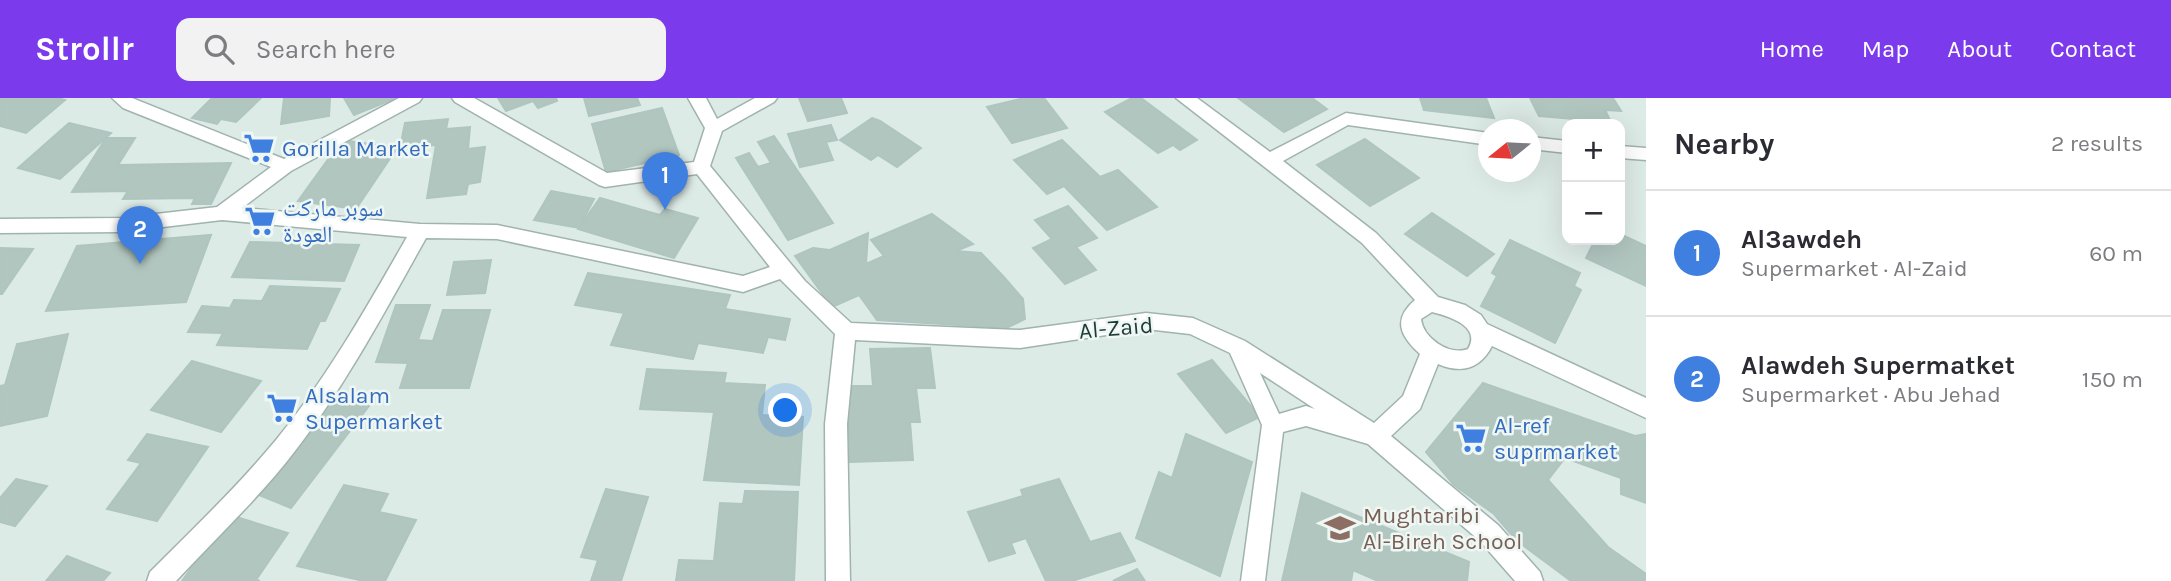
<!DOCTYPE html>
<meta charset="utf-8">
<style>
:root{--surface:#fff;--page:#f2f2f3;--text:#2b2b33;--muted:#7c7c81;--line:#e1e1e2;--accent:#7c3aed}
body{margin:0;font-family:Karla,"Noto Naskh Arabic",sans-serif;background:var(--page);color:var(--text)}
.controls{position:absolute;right:21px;top:21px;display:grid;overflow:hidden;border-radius:14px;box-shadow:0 7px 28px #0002}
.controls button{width:63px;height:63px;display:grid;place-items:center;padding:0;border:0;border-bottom:2px solid var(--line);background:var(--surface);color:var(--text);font:35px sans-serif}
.compass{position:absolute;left:1478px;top:21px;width:63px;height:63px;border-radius:50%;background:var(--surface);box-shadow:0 7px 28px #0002;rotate:252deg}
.you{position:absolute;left:786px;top:313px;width:24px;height:24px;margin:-18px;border:5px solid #fff;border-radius:50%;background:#1a73e8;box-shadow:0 0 0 10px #1a73e833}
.badge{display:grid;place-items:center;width:46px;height:46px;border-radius:50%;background:var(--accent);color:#fff;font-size:23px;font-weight:700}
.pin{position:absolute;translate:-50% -58px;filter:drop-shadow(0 2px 4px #0008)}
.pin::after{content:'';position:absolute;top:37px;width:24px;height:21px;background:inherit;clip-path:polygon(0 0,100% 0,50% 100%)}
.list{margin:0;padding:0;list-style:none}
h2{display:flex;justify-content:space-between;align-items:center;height:91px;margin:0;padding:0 28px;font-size:30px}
h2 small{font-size:23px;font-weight:400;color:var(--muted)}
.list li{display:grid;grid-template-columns:46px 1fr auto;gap:21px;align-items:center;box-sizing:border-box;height:126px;padding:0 28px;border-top:2px solid var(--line)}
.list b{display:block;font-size:26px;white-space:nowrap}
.list p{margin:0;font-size:23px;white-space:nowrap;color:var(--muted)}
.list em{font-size:23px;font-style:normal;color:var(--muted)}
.icon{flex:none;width:38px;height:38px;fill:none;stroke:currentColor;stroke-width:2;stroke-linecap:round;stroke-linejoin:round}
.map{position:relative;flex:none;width:1646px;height:483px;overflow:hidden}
header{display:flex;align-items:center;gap:42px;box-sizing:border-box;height:98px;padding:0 35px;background:var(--accent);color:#fff}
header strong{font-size:33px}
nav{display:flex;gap:38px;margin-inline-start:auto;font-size:24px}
.search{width:490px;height:63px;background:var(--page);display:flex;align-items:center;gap:18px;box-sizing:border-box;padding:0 24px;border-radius:14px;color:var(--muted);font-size:26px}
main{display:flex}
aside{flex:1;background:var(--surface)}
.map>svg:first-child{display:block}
.building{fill:#b2c6c0;stroke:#afc5bf;stroke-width:2}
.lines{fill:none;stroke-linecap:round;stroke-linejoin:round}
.minor-casing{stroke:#a0b3af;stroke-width:3}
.minor{fill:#fff;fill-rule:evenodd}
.labels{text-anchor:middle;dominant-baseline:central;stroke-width:5;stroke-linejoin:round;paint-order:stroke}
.shop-label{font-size:23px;fill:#366cbe;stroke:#eef7f4;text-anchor:start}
.street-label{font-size:23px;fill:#1d3c38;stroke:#eef7f4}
.education-label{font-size:23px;fill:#785e54;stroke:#eef7f4;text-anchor:start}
</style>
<header>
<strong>Strollr</strong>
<div class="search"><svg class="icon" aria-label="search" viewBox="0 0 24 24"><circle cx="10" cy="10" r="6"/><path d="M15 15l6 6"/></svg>Search here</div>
<nav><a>Home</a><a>Map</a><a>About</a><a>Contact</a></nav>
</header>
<main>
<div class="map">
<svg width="1646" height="483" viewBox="0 0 1646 483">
<rect width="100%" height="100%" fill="#ddebe7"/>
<g class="building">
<polygon points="0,0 57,0 65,2 26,35 0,28"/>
<polygon points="212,0 261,0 236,24 221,21 217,26 192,20"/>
<polygon points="284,0 330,0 329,18 281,26"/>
<polygon points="344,0 393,0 394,1 354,17"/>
<polygon points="498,0 556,0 557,3 538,10 533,3 506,13"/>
<polygon points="584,0 637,0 640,7 589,18"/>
<polygon points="799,0 841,0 847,15 808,23"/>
<polygon points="1024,0 1044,0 1067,30 1012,45 987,9"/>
<polygon points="1132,0 1141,0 1197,42 1180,52 1173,47 1158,55 1105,14"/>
<polygon points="1238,0 1312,0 1327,11 1284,34"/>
<polygon points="1420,0 1486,0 1494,20 1424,12"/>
<polygon points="1530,0 1613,0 1621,13 1605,12 1611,24 1539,18"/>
<polygon points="662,10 679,57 606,74 592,26"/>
<polygon points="872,20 880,23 921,50 897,69 878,57 871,62 840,42"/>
<polygon points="448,21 446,31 470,29 468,51 485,49 480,84 468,86 466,96 427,100 436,47 400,50 405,25"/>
<polygon points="69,25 111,35 60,81 18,70"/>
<polygon points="831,27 837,42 826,44 833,62 800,69 788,36"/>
<polygon points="774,38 833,125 788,142 736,60 749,55 758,69 771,65 758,44"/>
<polygon points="106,40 135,40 118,67 231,65 211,106 192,106 195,100 123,101 128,93 72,94"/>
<polygon points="1365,41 1419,80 1370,108 1317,67"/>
<polygon points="342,42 397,50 356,111 298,103"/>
<polygon points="1062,42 1100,79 1118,72 1157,109 1107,132 1064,88 1047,96 1014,62"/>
<polygon points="551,93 594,101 579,130 534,122"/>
<polygon points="600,100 660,117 665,111 698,120 674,160 578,131"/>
<polygon points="1068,108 1097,140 1076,149 1096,172 1065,186 1033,150 1052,141 1035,122"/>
<polygon points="1432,115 1494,156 1467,178 1405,136"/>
<polygon points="932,116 973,146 956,153 981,155 1003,178 1023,201 1025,221 996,235 992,229 877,222 859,197 832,209 795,158 813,150 830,152 868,135 866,166 884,158 871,142"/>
<polygon points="1620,136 1646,148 1646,188 1586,160 1595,142 1620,142"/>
<polygon points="211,137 186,204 46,213 77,148"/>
<polygon points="1510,142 1580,175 1574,188 1581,192 1555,245 1481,208 1497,178 1492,175"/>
<polygon points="250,144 359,147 344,183 232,179"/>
<polygon points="0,150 33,151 2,196 0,196"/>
<polygon points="491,162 485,195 447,197 454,164"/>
<polygon points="588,175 730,197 725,211 790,221 785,242 768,239 763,255 698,245 693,261 611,247 624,215 575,207"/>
<polygon points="270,188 340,191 325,223 320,223 307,251 217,247 223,235 188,234 202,208 230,210 234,202 262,203"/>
<polygon points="396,207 430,207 418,242 433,243 443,212 490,212 469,290 400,290 408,265 376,264"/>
<polygon points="68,236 47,318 0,328 0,288 5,287 17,246"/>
<polygon points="930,250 935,290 916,290 920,324 910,324 913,362 850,364 847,288 873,288 870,251"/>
<polygon points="1212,262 1260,319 1226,335 1178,276"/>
<polygon points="192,263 261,283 221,334 151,312"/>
<polygon points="647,271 726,275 724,285 765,287 762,317 803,319 799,387 704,382 714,314 640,311"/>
<polygon points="1483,285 1635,338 1646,336 1646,405 1621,396 1621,380 1565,360 1548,382 1608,449 1646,476 1646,483 1571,483 1516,442 1494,416 1454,387 1426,354"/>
<polygon points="332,295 369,308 291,410 252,394"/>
<polygon points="147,336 208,349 157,423 107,411 141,365 128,362"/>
<polygon points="1186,336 1252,364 1220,478 1136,440 1159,374 1172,380"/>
<polygon points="16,381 47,388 15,428 0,424 0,400"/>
<polygon points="1059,381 1090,444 1120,435 1135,463 1072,483 1046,483 1026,440 1011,445 1015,455 989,463 968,414 1023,398 1021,392"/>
<polygon points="344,387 388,396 379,414 416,422 385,483 364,483 297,468"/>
<polygon points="606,391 648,399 621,483 591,483 598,462 581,459"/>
<polygon points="745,393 798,394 794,483 676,483 679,462 714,463 720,405 743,406"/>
<polygon points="1302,395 1469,464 1467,483 1378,483 1353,472 1351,483 1282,483"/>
<polygon points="230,417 288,435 256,482 260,483 182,483"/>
<polygon points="67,458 110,475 103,483 46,483"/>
<polygon points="1137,471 1145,483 1113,483"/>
</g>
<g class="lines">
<g class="minor-casing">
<g id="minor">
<path d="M112,0H132L284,61L399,0H422L419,4L291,73L242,110L420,126L497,127L743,178L770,169L697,76L605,89L599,87L455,4L452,0H474L607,75L694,64L705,30L688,0H706L717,21L755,0H777L774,4L722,33L710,68L805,183L851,225L1020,232L1146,215L1193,220L1245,243L1374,325L1403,298L1420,256C1399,237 1393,221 1415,202L1362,145L1176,0H1197L1270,54L1346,15L1489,35V47L1348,27L1283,63L1376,135L1438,199L1465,207L1481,217L1487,226L1646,300V320L1492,248C1480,271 1462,276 1438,266L1420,311L1391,338L1498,427L1540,474L1543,483H1515L1480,443L1368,346L1306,328L1283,334L1265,483H1241L1262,327L1230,255L1190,236L1146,231L1020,250L855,242L847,326L850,483H826L825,326L835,236L780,181L743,194L497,141L426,140C385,213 346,287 295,353C259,400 216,440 176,483H147L150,474C193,431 237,389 276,342C327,280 367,209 407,139L222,122L121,134L0,135V121L121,120L217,109L271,69L123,10ZM1432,214C1448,218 1482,228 1468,251C1449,258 1423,240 1421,221ZM1260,275L1315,311L1306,308L1279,316Z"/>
<polygon points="1531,39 1567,43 1567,55 1531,51"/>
<polygon points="1620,48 1646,50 1646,62 1620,60"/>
</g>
</g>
<use href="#minor" class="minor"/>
</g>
<defs>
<g id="supermarket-bare" transform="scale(2.415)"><path d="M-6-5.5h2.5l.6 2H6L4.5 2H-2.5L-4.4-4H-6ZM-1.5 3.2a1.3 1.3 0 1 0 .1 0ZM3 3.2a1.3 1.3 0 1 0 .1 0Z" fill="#3f7fe0" stroke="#eef7f4" stroke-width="2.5" paint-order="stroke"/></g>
<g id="school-bare" transform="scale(2.415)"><path d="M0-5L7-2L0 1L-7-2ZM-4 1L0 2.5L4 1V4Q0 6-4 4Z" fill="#8d6e63" stroke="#eef7f4" stroke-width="2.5" paint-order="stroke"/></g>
</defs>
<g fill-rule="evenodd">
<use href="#supermarket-bare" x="259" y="50"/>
<use href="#supermarket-bare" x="260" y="123"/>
<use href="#supermarket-bare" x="282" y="310"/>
<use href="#supermarket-bare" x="1471" y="340"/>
<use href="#school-bare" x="1340" y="430"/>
</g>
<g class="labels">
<g class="shop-label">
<text x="282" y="50">Gorilla Market</text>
<text x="283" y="110">سوبر ماركت<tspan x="283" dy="26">العودة</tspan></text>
<text x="305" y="297">Alsalam<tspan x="305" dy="26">Supermarket</tspan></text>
<text x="1494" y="327">Al-ref<tspan x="1494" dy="26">suprmarket</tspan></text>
</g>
<g class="street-label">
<text transform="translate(1116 230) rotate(-5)">Al-Zaid</text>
</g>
<g class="education-label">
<text x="1363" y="417">Mughtaribi<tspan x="1363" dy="26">Al-Bireh School</tspan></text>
</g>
</g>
</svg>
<div class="controls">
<button>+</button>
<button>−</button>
</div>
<svg class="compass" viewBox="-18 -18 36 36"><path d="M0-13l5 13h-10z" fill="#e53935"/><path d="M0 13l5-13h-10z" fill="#7c7c81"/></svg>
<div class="you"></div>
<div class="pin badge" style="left:665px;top:112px;background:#3f7fe0">1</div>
<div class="pin badge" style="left:140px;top:166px;background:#3f7fe0">2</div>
</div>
<aside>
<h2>Nearby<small>2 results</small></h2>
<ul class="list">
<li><span class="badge" style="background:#3f7fe0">1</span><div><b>Al3awdeh</b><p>Supermarket · Al-Zaid</p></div><em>60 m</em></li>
<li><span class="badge" style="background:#3f7fe0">2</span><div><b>Alawdeh Supermatket</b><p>Supermarket · Abu Jehad</p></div><em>150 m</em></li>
</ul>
</aside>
</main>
